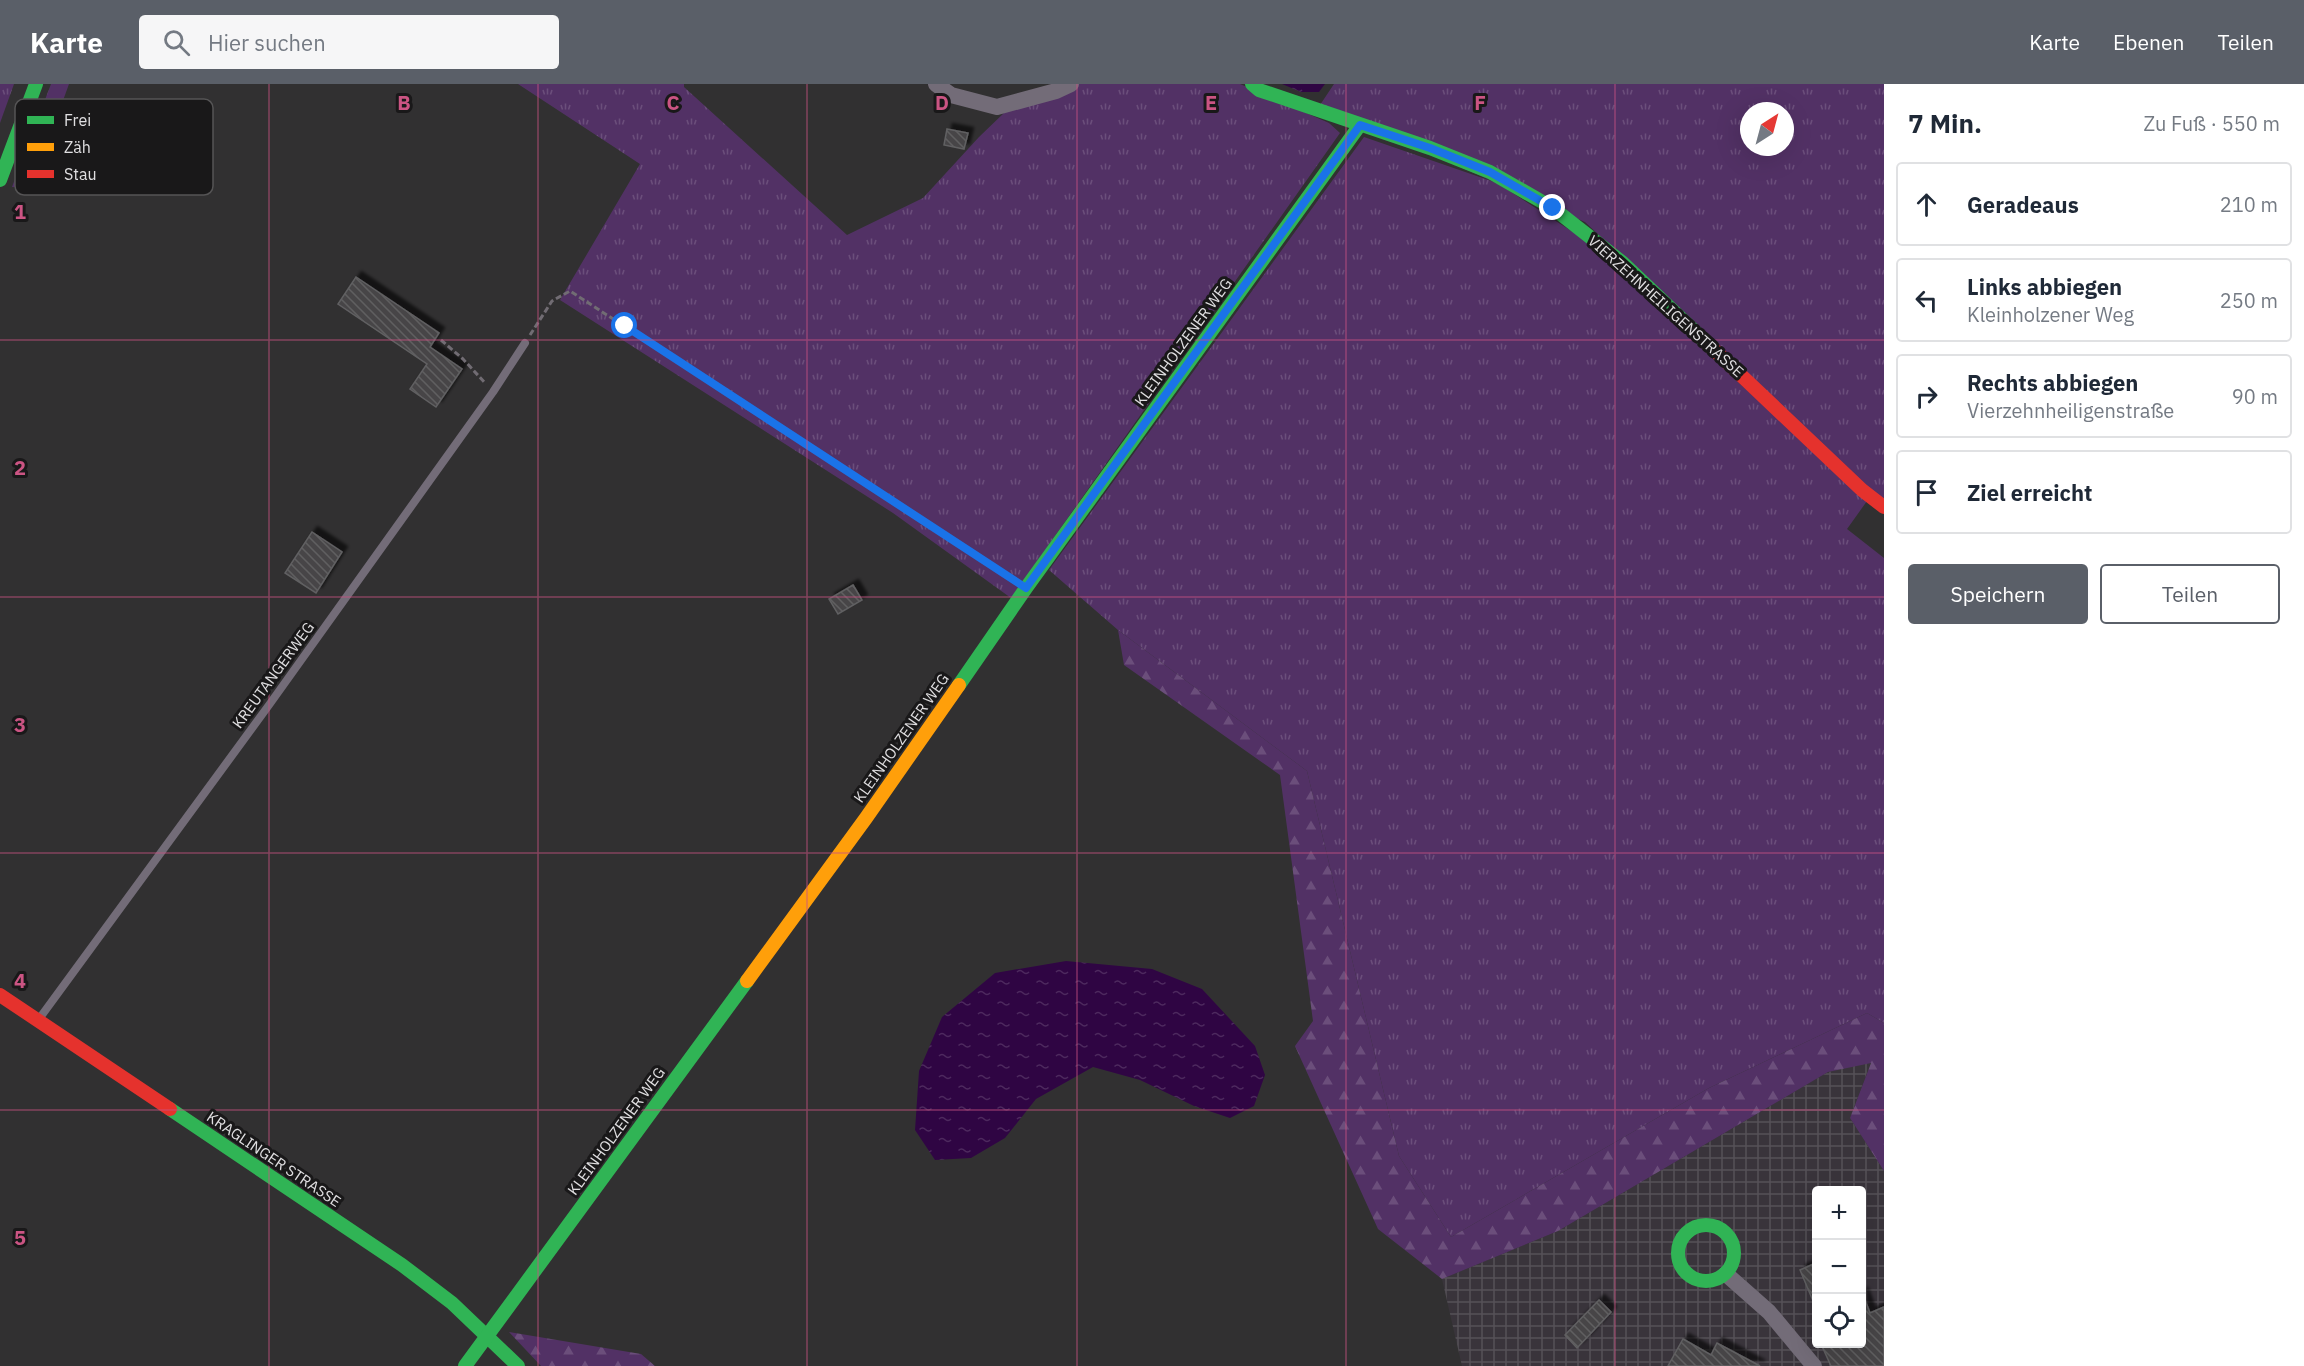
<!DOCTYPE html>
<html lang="de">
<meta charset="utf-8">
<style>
:root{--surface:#fff;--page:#f6f6f7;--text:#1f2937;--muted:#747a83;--line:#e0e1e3;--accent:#5a5f68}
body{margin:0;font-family:"IBM Plex Sans",sans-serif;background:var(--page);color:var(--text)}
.controls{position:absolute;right:18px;bottom:18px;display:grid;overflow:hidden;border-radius:6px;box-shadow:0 6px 24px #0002}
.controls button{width:54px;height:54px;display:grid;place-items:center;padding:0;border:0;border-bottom:2px solid var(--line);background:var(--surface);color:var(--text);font:30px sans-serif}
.compass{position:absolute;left:1740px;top:18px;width:54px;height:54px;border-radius:50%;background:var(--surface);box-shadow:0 6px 24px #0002;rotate:36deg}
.stop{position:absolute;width:18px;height:18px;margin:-14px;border:4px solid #1a73e8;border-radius:50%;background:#fff}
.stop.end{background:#1a73e8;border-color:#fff;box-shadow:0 2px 6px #0008}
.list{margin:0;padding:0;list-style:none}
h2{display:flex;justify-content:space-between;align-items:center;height:78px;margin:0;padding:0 24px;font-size:26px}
h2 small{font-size:20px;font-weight:400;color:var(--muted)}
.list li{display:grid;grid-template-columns:39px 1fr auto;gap:18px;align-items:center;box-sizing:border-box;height:84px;margin:0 12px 12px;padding:0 12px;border:2px solid var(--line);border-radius:6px}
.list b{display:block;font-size:22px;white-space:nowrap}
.list p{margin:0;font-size:20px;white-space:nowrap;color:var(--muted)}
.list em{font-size:20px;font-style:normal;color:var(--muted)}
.actions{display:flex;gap:12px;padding:18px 24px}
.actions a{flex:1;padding:14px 0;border:2px solid var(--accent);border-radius:6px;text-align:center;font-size:21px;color:var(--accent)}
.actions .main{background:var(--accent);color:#fff}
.icon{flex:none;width:33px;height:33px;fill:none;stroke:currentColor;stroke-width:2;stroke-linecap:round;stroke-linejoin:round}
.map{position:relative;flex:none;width:1884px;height:1282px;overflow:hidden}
header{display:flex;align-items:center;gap:36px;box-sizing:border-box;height:84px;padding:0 30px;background:var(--accent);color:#fff}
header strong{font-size:28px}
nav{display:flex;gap:33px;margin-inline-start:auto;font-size:21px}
.search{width:420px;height:54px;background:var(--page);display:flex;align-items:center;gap:15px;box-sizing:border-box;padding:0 21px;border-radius:6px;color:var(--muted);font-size:22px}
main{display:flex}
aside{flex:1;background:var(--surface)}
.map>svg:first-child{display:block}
.industrial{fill:url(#industrial-grid);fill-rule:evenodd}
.grass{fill:url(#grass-tufts);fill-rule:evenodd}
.forest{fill:url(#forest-firs)}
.water{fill:url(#water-ripples)}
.building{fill:url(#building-back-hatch);stroke:#616062;stroke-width:1.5;filter:url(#shadow)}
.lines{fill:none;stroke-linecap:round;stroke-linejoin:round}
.path{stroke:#716c73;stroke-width:3;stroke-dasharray:6 3;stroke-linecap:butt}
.lane{stroke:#736c78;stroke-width:8}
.street{stroke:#736c78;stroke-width:16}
.fast{stroke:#30b455;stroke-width:14}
.slow{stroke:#ff9f0a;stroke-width:14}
.jam{stroke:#e5322d;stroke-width:14}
.route{stroke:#1a73e8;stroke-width:8}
.grid{fill:none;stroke:#cb5483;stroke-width:1.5;stroke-opacity:0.55}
.labels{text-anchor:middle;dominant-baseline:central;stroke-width:6;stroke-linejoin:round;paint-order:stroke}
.street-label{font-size:15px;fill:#e0dfe1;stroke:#191819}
.key{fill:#191819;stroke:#555455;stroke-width:1.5}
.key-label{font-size:16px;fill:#e0dfe1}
.grid-label{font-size:20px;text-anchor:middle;font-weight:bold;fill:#cb5483;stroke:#191819;stroke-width:6;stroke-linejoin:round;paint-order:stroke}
</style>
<header>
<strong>Karte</strong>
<div class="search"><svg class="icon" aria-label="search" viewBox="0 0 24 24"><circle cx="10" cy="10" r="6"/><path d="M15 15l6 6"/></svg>Hier suchen</div>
<nav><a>Karte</a><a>Ebenen</a><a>Teilen</a></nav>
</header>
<main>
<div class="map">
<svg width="1884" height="1282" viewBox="0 0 1884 1282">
<defs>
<pattern id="industrial-grid" width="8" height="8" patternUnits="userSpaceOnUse" patternTransform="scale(1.5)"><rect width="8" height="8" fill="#39343b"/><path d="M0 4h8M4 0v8" fill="none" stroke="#555157"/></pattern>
<pattern id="grass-tufts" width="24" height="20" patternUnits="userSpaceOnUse" patternTransform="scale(1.5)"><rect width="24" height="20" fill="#523165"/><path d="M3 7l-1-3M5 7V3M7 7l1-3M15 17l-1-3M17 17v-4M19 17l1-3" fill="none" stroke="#6b4e7b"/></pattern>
<pattern id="forest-firs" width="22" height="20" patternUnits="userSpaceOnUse" patternTransform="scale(1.5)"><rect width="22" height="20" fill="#523165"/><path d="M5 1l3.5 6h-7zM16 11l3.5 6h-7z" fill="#6b4e7b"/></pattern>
<pattern id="water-ripples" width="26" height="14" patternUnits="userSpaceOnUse" patternTransform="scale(1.5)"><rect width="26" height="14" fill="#2f0543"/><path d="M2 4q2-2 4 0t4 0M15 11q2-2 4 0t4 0" fill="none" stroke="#4d295e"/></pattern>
<pattern id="building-back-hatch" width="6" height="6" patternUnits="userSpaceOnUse" patternTransform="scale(1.5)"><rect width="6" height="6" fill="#464547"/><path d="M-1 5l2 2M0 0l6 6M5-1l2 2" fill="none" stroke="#605f61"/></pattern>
<filter id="shadow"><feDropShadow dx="5.5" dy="-5.5" stdDeviation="1.5" flood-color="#0009"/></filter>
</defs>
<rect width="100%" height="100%" fill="#313031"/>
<path class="industrial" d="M1871,978L1850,1034L1884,1087V1282H1462L1442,1195L1558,1147L1828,988ZM1816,1106H1862V1260H1816Z"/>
<g class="grass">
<polygon points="0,0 14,0 0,39"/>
<polygon points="51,0 69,0 31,104 12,103"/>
<polygon points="518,0 684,0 684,3 847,151 923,114 979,53 1005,28 1078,0 1240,0 1329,39 1340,49 1011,514 893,429 560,216 640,80"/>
<path d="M1334,0H1884V418L1585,138L1320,21ZM1749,27H1785V63H1749Z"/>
<polygon points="1364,53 1497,99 1582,154 1867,417 1847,445 1884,474 1884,939 1867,929 1709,1004 1451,1153 1399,1072 1307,687 1118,546 1049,486"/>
</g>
<g class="forest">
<polygon points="1118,546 1307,687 1399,1072 1451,1153 1709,1004 1867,929 1884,939 1884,1087 1850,1034 1871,979 1828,988 1558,1147 1442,1195 1378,1145 1295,962 1313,937 1280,691 1124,581"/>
<polygon points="509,1248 641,1270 655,1282 541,1282"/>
</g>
<g class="water">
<polygon points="1282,0 1325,0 1319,8 1301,8"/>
<polygon points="1066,877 1152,885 1202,905 1255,962 1265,991 1254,1022 1230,1034 1194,1022 1140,996 1093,983 1036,1015 1005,1054 971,1074 935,1076 915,1046 919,987 942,933 995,889"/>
</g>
<g class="building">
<polygon points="947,45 968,49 964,65 944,61"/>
<polygon points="356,193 439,249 430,263 462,285 436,323 410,305 427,280 338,220"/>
<polygon points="312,448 342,468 316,509 285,489"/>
<polygon points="853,501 862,516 838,530 829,515"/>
<polygon points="1816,1179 1816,1224 1800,1186"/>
<polygon points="1862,1208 1870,1229 1884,1223 1884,1282 1831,1282 1821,1260 1862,1260"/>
<polygon points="1599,1216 1611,1228 1577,1264 1565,1251"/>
<polygon points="1683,1255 1711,1271 1717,1259 1760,1282 1668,1282"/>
</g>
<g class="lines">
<g class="path">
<polyline points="530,251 552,217 570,207 1012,494"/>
<polyline points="441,256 463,275 486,300"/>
</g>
<polyline class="lane" points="39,935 269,621 493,308 525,259"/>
<g class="street">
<polyline points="936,0 951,11 997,23 1056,7 1071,0"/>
<polyline points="1726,1190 1769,1228 1814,1282"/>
</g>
<g class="fast">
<polyline points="1252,0 1259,6 1430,64 1490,88 1553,124 1623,179 1707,259"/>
<polyline points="0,96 36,0"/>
<polyline points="959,601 1026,504 1360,41"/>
<polyline points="170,1025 402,1181 452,1219 518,1282"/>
<circle cx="1706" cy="1169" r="28"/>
<polyline points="465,1282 747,897"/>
</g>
<polyline class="slow" points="747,897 866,734 959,601"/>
<g class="jam">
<polyline points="1707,259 1862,406 1884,423"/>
<polyline points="0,911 170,1025"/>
</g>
</g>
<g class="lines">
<polyline class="route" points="625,242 1026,504 1360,41 1430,64 1490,88 1553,124"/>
</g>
<path class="grid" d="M269,0V1282M538,0V1282M807,0V1282M1077,0V1282M1346,0V1282M1615,0V1282M0,256H1884M0,513H1884M0,769H1884M0,1026H1884"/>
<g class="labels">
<g class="street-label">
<text transform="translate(1666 222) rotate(42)">VIERZEHNHEILIGENSTRASSE</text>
<text transform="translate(1183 258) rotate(-54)">KLEINHOLZENER WEG</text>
<text transform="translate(273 591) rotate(-54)">KREUTANGERWEG</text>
<text transform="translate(901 654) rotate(-55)">KLEINHOLZENER WEG</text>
<text transform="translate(616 1047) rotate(-54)">KLEINHOLZENER WEG</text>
<text transform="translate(274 1075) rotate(34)">KRAGLINGER STRASSE</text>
</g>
</g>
<rect x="15" y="15" width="198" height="96" rx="9" class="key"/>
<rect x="27" y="32" width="27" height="8" fill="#30b455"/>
<rect x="27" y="59" width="27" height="8" fill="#ff9f0a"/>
<rect x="27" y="86" width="27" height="8" fill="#e5322d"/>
<g class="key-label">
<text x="64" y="42">Frei</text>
<text x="64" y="69">Zäh</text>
<text x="64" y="96">Stau</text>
</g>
<g class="grid-label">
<text x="404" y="26">B</text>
<text x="673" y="26">C</text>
<text x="942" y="26">D</text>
<text x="1211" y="26">E</text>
<text x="1480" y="26">F</text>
<text x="20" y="135">1</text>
<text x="20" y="391">2</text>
<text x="20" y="648">3</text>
<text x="20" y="904">4</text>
<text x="20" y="1161">5</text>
</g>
</svg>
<div class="controls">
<button>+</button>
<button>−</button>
<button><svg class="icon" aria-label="locate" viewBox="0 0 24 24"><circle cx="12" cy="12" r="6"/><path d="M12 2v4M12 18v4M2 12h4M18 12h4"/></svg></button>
</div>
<svg class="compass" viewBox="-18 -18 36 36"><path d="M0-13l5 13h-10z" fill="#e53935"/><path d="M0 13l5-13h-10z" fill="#747a83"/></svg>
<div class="stop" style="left:625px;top:242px"></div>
<div class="stop end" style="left:1553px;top:124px"></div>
</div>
<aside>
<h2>7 Min.<small>Zu Fuß · 550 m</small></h2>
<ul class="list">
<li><svg class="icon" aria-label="ahead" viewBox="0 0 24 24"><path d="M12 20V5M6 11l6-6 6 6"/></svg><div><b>Geradeaus</b></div><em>210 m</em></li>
<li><svg class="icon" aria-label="left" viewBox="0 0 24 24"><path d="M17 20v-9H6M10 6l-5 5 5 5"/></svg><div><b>Links abbiegen</b><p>Kleinholzener Weg</p></div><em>250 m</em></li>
<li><svg class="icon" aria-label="right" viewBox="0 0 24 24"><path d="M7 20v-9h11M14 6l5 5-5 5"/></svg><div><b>Rechts abbiegen</b><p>Vierzehnheiligenstraße</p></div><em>90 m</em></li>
<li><svg class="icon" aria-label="arrive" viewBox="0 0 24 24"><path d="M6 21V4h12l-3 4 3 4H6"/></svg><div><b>Ziel erreicht</b></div></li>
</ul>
<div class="actions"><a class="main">Speichern</a><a>Teilen</a></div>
</aside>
</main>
